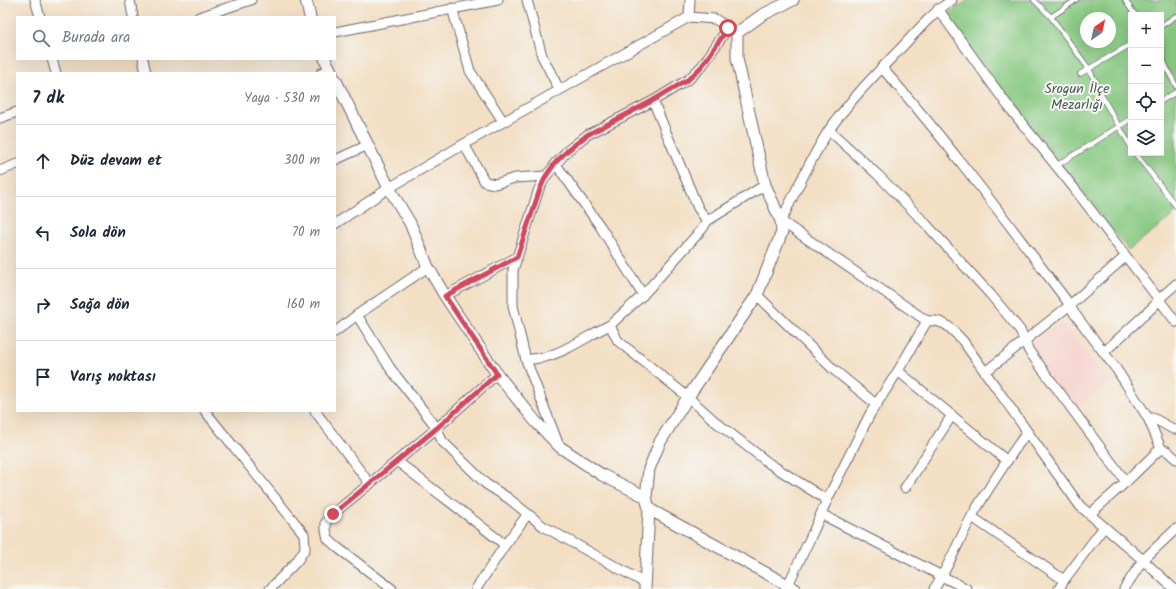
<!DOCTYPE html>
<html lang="tr">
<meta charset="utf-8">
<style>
:root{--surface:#fff;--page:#f6f6f7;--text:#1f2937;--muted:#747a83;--line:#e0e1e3}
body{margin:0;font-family:Kalam,sans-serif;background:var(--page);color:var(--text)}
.controls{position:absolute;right:12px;top:12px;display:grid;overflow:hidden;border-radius:0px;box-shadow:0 4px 16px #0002}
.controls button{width:36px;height:36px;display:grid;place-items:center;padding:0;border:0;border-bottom:1px solid var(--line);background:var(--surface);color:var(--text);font:20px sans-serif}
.compass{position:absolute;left:1080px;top:12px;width:36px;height:36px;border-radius:50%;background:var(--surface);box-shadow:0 4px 16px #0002;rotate:34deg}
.stop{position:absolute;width:12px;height:12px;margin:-9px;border:3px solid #d1495b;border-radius:50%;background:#fff}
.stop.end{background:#d1495b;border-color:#fff;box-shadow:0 1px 4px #0008}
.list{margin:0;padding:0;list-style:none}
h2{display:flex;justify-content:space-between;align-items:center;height:52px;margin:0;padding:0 16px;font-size:17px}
h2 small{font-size:13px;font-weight:400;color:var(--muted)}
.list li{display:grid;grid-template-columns:26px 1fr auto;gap:12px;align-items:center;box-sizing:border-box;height:72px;padding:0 16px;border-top:1px solid var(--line)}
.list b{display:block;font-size:15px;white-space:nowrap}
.list em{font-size:13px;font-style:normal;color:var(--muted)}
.icon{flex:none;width:22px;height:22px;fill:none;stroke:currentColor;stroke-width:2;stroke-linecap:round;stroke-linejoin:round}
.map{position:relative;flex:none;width:1176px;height:589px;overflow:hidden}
.search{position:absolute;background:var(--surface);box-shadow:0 4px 16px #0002;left:16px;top:16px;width:320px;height:44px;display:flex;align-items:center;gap:10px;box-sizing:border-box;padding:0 14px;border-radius:0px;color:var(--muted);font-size:15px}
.panel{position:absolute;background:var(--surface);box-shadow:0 4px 16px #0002;left:16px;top:72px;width:320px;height:340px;border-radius:0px}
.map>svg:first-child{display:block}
.built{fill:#f7d0ca}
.green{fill:#88c982;stroke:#55765e;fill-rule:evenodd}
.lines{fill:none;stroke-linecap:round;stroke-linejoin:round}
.service-casing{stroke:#6b646b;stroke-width:6}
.minor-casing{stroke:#6b646b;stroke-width:11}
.tertiary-casing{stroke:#6b646b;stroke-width:13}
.service{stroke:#fff;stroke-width:4.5}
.minor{stroke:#fff;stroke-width:9}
.tertiary{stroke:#fff;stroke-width:11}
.route{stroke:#d1495b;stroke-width:5}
.labels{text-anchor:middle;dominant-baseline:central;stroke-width:4;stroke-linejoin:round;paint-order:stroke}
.park-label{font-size:14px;fill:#465c54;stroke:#f6f6f2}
</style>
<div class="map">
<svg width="1176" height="589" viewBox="0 0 1176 589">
<rect width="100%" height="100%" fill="#f6f6f2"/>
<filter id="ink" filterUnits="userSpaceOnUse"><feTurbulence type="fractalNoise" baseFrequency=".025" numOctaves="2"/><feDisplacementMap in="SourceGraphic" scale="8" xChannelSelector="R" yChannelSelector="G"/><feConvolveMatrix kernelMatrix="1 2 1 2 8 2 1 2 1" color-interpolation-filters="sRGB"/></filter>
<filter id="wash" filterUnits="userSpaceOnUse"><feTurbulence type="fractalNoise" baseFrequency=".012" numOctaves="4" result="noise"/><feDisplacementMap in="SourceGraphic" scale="16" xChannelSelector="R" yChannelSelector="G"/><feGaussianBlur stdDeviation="0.9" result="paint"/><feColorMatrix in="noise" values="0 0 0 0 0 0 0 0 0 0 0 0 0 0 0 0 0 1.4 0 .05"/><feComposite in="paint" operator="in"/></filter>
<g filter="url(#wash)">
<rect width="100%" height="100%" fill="#f3dfc4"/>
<polygon class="built" points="1062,322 1109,383 1071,412 1024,351"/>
<path class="green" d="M969,0H1176V213L1128,250L944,16ZM1131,15H1161V153H1131ZM1086,18H1110V42H1086Z"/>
</g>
<g filter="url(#ink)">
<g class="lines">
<g class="service-casing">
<g id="service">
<polyline points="1034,0 1051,17 1076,0"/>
<polyline points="1125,0 1135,15"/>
<polyline points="1051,17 1089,69 1105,102 1131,147"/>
<polyline points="1161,26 1176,16"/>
<polyline points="1161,57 1176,86"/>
<polyline points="1080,74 1131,44"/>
<polyline points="1161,101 1176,92"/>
<polyline points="1135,153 1176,206"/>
<polyline points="1056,166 1131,119"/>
</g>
</g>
<g class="minor-casing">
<g id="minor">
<polyline points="35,0 40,17"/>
<polyline points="130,0 133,17"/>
<polyline points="527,0 542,56 559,89"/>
<path d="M952,0C932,13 917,31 901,48C876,74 850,100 829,130C811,158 796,191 781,221L927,321C945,319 951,329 963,341L1080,506L1143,560L1174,589"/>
<polyline points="452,8 470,71 503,121"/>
<polyline points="938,9 1008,106 1074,188 1176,322"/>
<polyline points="199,17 251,0"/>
<polyline points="689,17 690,0"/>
<path d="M728,28L702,66L689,79L653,101L587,135L567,151L546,176L539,189L513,270V306L526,360C532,359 539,358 545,357C568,351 589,335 610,325L618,341L688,397L717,423L770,464L827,500"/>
<polyline points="335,32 498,0"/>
<polyline points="52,59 56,73"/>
<polyline points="143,59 146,73"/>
<path d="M882,68C949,143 1009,225 1070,305L1074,313L1117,370L1148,418L1160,446V449L1126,482L1090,514"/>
<polyline points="321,73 330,69"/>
<polyline points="653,101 698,208 707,221"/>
<polyline points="0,118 17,112"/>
<polyline points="829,130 878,175 926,224 990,294 1020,330 1029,351 1126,482"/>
<polyline points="464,144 485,182 495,184 515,178 546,176"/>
<polyline points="335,160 368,145"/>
<polyline points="555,163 600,226 643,295"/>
<polyline points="0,171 17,164"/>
<polyline points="335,224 389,188 464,144 689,17 715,19 732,30"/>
<polyline points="757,295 833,369 877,405"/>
<polyline points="445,296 517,257"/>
<polyline points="357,315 390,368 437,428 442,441 486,484 508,498 543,526 645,583"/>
<polyline points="610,325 643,295 703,228 707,221 765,185"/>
<polyline points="335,332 357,315 428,267"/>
<polyline points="1104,352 1154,306 1159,299 1176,284"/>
<polyline points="526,360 558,443"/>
<polyline points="898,371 1007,461"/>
<polyline points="985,372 1070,305 1125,257"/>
<polyline points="205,411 304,534 305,549 297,561 270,589"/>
<polyline points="315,411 370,484"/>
<polyline points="1148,418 1153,418 1173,429 1176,429"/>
<polyline points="1160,449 1167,451 1176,459"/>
<path d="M397,461C432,489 469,516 505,545L476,589"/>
<polyline points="905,488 952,415"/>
<polyline points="821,514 967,589"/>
<polyline points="972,517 1064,580"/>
<polyline points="505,545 527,515"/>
<polyline points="392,589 338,548 328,539 326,530 326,522 333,514 437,428 497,374"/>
<polyline points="786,589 814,530 827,500 870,414 898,371 927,321"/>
<path d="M934,589C949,566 959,540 972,516C989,487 1008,459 1027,432"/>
<polyline points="1059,589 1064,580 1104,527"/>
<polyline points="1124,589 1143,560 1176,529"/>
</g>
</g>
<g class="tertiary-casing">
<g id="tertiary">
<polyline points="306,0 310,17"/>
<polyline points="325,59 332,73"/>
<polyline points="335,79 389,188 410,223 428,267 445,296 497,374 536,422 560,447 602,475 646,497"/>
<polyline points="649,509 795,589"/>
<polyline points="645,589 649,509 646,497 649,469 660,442 688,397 757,295 782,232 781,221 765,185 737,58 737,33 762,15 793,0"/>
</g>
</g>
<use href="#service" class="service"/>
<use href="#minor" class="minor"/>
<use href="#tertiary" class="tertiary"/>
</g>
</g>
<g class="lines" filter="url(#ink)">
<polyline class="route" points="333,514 437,428 497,374 445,296 517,257 540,189 546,176 555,163 567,151 587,135 652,101 689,79 702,66 728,28"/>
</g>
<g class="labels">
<g class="park-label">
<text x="1077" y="89">Srogun İlçe<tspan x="1077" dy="16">Mezarlığı</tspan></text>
</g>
</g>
</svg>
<div class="controls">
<button>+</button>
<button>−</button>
<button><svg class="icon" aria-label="locate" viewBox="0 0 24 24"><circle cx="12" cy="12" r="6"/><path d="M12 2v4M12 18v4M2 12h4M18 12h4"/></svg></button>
<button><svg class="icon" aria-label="layers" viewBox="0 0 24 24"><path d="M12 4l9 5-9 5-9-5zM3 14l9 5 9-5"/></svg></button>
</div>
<svg class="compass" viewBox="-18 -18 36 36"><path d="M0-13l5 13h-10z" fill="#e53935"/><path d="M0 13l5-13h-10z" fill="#747a83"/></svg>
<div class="stop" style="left:728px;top:28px"></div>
<div class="stop end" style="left:333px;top:514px"></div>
<div class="search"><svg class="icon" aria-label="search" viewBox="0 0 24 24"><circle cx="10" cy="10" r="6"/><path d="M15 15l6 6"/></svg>Burada ara</div>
<section class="panel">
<h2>7 dk<small>Yaya · 530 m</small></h2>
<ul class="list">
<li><svg class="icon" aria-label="ahead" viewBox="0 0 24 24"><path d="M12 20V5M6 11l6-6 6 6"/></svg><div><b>Düz devam et</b></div><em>300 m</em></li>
<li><svg class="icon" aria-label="left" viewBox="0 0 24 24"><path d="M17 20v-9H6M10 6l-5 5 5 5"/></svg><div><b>Sola dön</b></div><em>70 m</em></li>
<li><svg class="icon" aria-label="right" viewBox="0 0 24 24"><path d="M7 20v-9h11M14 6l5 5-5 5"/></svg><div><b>Sağa dön</b></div><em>160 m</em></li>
<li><svg class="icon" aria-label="arrive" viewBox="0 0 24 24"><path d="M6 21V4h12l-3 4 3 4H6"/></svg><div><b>Varış noktası</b></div></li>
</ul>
</section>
</div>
